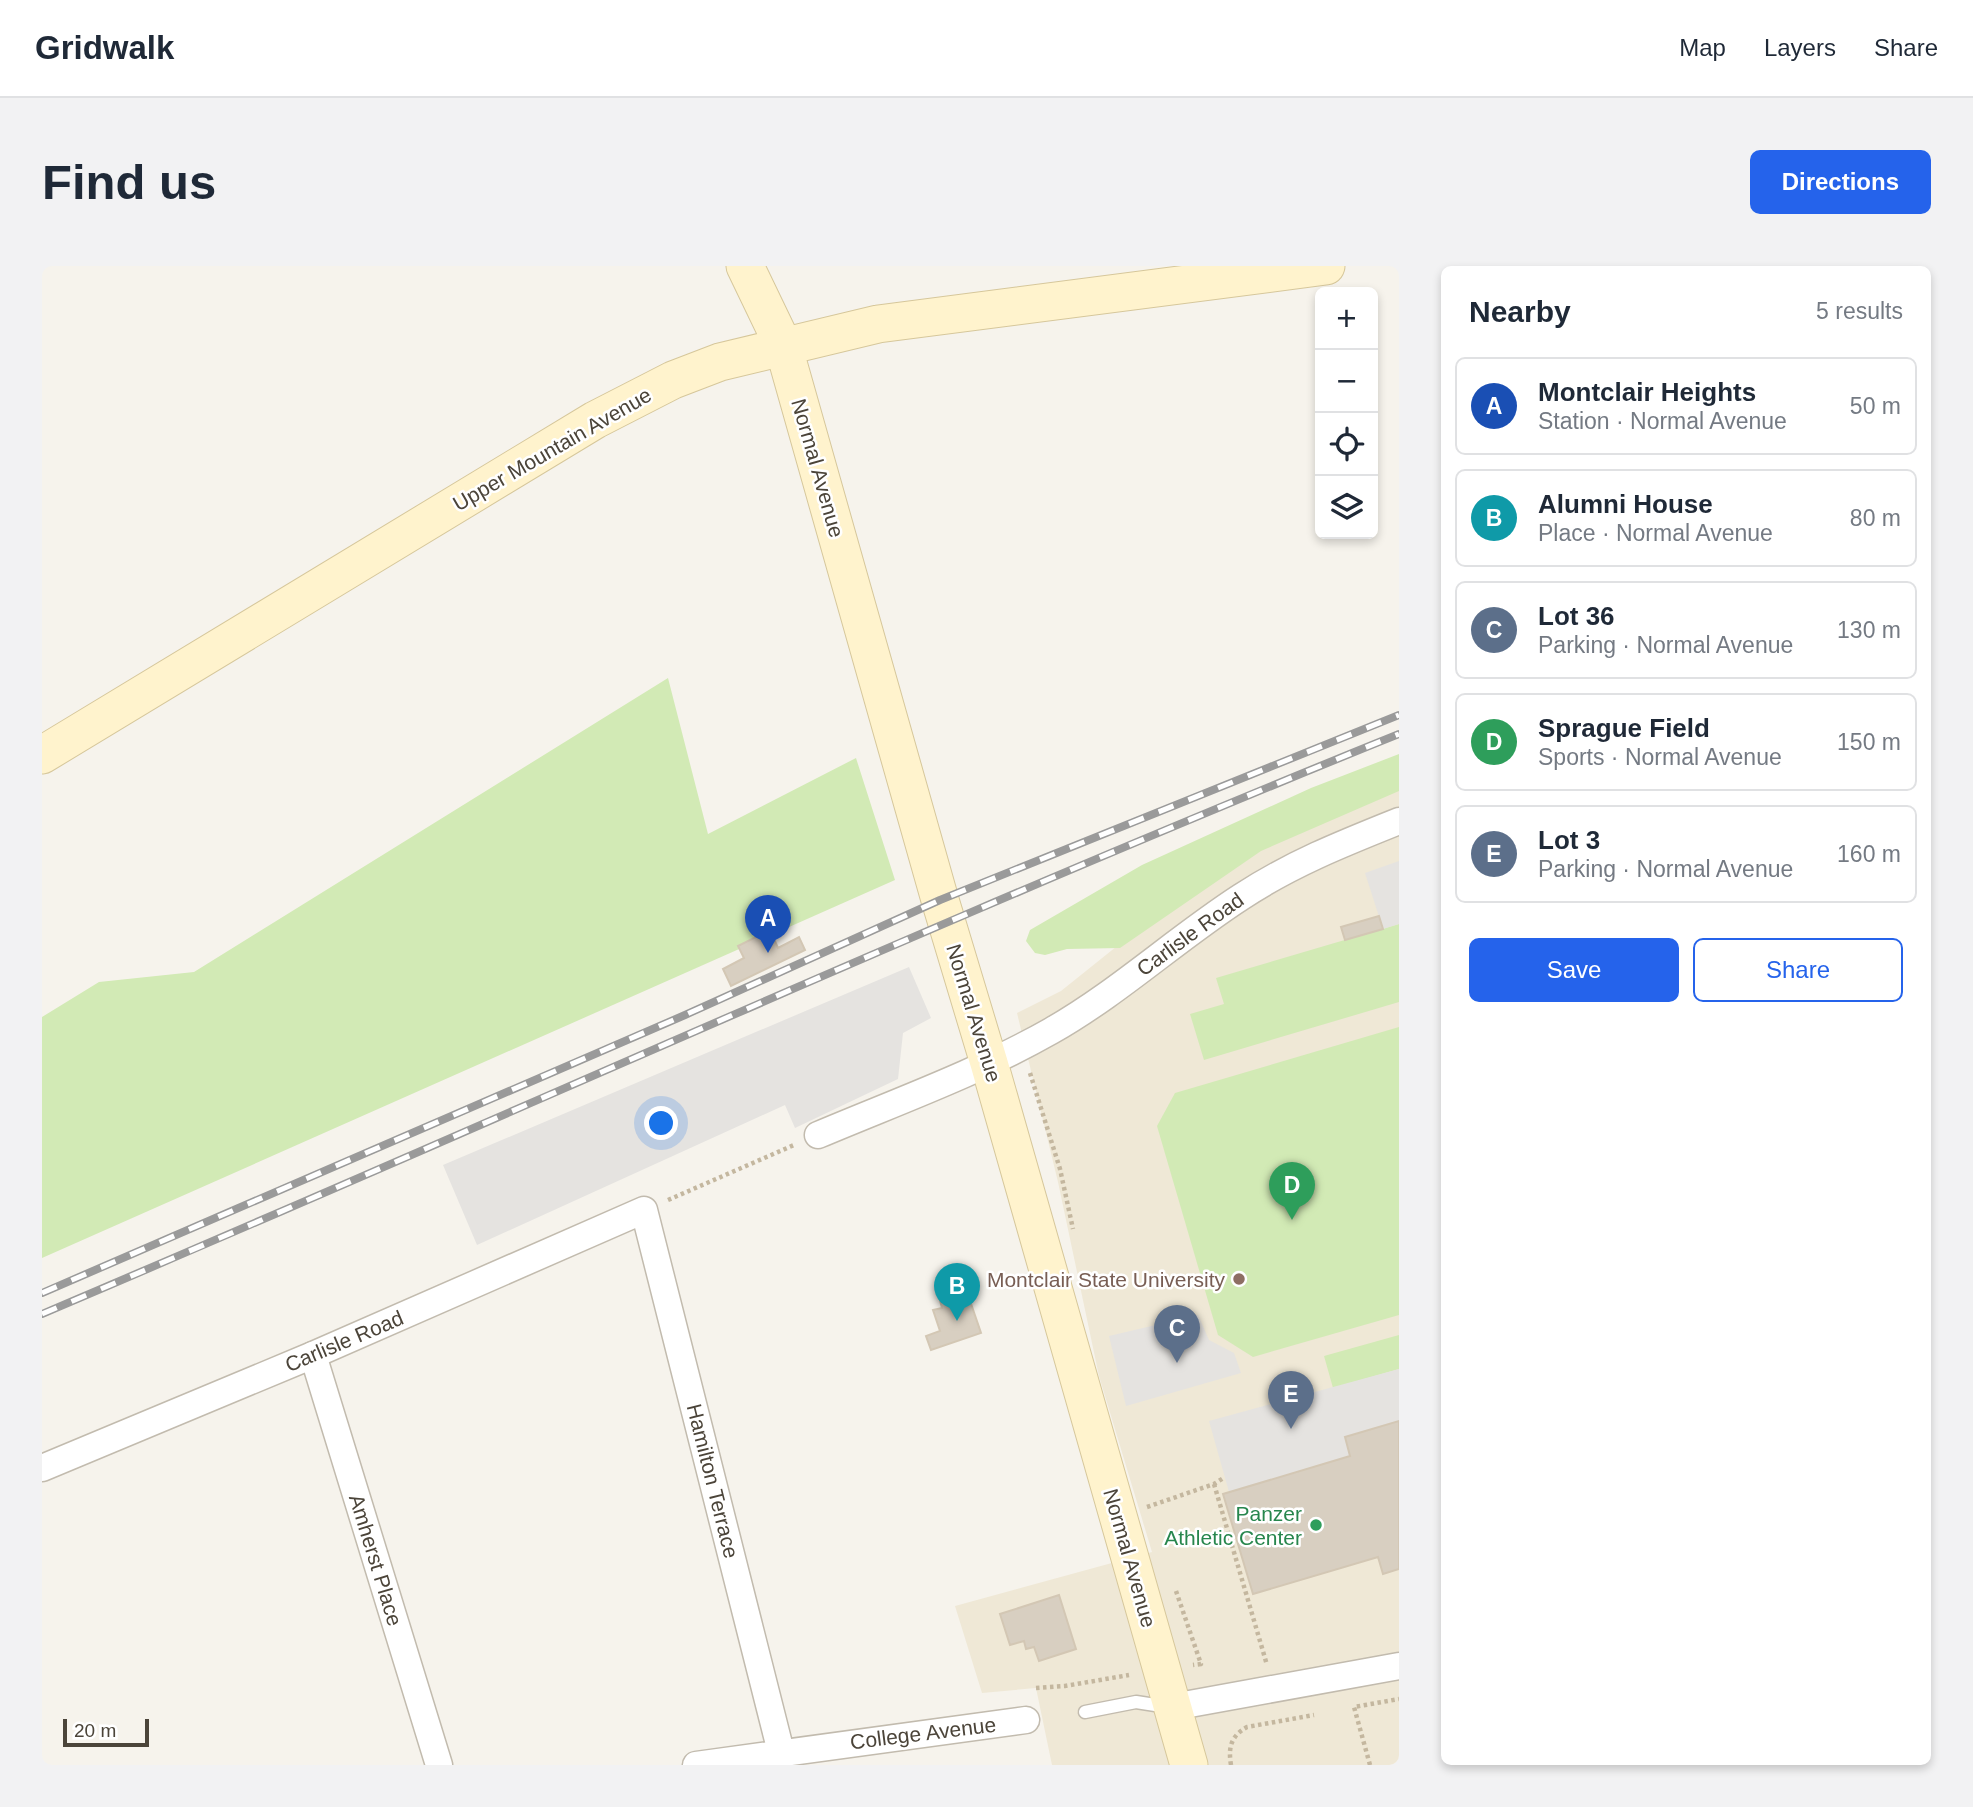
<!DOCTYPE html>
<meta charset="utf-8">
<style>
:root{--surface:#fff;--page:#f2f2f3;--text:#1f2937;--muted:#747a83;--line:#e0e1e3;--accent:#2563eb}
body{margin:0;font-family:Helvetica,sans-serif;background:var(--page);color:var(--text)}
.controls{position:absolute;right:21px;top:21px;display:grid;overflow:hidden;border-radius:10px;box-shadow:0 4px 10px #0003}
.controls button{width:63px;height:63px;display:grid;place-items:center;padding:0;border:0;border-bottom:2px solid var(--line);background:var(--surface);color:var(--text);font:35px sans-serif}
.scale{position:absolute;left:21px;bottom:18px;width:86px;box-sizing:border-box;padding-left:7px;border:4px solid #4b4439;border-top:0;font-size:19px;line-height:24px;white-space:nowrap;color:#4b4439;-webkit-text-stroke:5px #fff;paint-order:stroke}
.you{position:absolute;left:620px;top:858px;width:24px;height:24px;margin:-18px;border:5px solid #fff;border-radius:50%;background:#1a73e8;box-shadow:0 0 0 10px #1a73e833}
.badge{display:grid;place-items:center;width:46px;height:46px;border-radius:50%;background:var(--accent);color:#fff;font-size:23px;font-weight:700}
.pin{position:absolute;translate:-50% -58px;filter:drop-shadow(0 2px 4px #0008)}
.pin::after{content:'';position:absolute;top:37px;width:24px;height:21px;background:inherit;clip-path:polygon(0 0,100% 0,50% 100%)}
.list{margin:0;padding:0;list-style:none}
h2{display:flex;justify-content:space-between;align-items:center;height:91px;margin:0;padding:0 28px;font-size:30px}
h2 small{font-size:23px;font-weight:400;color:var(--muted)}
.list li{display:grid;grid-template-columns:46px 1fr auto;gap:21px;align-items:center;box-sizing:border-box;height:98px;margin:0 14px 14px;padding:0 14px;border:2px solid var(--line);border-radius:10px}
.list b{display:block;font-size:26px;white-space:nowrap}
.list p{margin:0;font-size:23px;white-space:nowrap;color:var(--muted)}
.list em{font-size:23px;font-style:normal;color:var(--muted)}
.actions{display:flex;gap:14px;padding:21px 28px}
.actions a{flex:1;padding:16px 0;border:2px solid var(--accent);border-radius:10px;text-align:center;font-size:24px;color:var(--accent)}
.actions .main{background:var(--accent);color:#fff}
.icon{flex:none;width:38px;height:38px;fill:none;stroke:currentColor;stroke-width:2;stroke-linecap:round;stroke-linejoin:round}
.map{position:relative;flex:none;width:1357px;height:1499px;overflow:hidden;border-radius:10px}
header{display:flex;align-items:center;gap:42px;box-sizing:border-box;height:98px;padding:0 35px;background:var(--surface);border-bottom:2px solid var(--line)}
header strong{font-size:33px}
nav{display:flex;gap:38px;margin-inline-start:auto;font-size:24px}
.intro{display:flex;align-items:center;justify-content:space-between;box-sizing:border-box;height:168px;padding:0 42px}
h1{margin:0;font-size:49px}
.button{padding:18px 32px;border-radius:10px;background:var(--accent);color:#fff;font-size:24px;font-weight:700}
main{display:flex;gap:42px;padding:0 42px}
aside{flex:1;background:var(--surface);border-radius:10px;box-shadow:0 4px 10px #0003}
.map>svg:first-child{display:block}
.education{fill:#efe8d6}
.green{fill:#d2eab5}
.parking{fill:#e5e3e0}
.building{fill:#d8cfc1;stroke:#d3c7b4;stroke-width:2}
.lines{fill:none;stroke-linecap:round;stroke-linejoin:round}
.lane-casing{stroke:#c2bbae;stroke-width:15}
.street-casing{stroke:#c2bbae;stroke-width:29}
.secondary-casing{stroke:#d6c79b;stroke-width:39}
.path{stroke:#c4b79f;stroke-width:4.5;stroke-dasharray:3.5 3.5;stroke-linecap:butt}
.lane{stroke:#fff;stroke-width:12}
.street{stroke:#fff;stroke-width:26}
.secondary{stroke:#fff3cd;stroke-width:37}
.rail-casing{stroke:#9a9a9a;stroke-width:8}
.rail{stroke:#fff;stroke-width:5;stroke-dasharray:16;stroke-linecap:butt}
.education-dot{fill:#8d6e63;stroke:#fff;stroke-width:2.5}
.leisure-dot{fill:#2e9e5b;stroke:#fff;stroke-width:2.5}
.labels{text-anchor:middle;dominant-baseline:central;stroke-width:5;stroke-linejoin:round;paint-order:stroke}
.street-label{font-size:21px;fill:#4b4439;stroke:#fff}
.education-label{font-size:21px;fill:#785e54;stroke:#fff;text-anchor:end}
.leisure-label{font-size:21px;fill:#27864d;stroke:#fff;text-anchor:end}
</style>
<header>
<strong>Gridwalk</strong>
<nav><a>Map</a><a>Layers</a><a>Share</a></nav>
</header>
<div class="intro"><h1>Find us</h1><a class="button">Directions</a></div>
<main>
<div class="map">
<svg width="1357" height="1499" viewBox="0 0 1357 1499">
<rect width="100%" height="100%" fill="#f6f3ec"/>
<polygon class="education" points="1357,509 1357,1499 1010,1499 994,1422 940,1427 913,1340 1110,1286 1057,1110 1016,916 975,747 1019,725 1226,559"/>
<g class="green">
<polygon points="626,412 666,568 814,492 853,614 0,992 0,751 57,716 152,706"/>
<polygon points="1357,488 1357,525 1219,585 1078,682 1025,683 1003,689 993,687 984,675 988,664 1100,599 1269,522"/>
<polygon points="1357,658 1357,736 1162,794 1148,748 1182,738 1174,712"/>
<polygon points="1357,761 1357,1049 1211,1091 1176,1069 1115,860 1133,827"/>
<polygon points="1357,1069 1357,1103 1291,1122 1282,1090"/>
</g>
<g class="parking">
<polygon points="1357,595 1357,658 1341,663 1323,607"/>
<polygon points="867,701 889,752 861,767 856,813 753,862 743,839 435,979 401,899"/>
<polygon points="1156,1049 1167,1074 1192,1087 1199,1107 1084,1140 1067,1070"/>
<polygon points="1357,1103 1357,1155 1303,1171 1308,1190 1187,1226 1167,1155"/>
</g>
<g class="building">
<polygon points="1337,650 1341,663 1303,674 1299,661"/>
<polygon points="728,664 736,682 757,671 763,684 689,720 681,703 702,692 696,680"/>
<polygon points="924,1023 939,1067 889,1084 884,1070 898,1065 891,1044 900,1042 897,1031"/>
<polygon points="1357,1155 1357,1303 1341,1308 1336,1291 1211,1328 1181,1228 1308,1190 1303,1171"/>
<polygon points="1017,1329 1034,1383 997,1395 992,1381 984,1383 982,1375 968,1379 958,1348"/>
</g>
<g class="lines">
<g class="lane-casing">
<polyline id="lane" points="1043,1446 1094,1436 1126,1441"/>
</g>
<g class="street-casing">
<g id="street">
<path d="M776,869C854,836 935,807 1009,765C1076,727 1134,673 1199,631C1249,598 1302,577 1357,555"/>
<polyline points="271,1089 397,1499"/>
<polyline points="0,1202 271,1089 602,944 739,1486"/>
<polyline points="1131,1441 1357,1400"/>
<polyline points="654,1499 984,1454"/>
</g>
</g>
<g class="secondary-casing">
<g id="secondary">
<polyline points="703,0 741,79 898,634 947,797 1147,1499"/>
<polyline points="0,489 553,154 631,114 678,96 836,58 1284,0"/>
</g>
</g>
<g class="path">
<polyline points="988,807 1018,903 1031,963"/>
<polyline points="626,934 752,879"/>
<polyline points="1172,1218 1225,1399"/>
<polyline points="1105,1241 1172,1218 1183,1211"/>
<polyline points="1134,1325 1159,1398 1151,1399"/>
<polyline points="994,1422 1023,1420 1087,1409"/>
<path d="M1189,1499C1186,1481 1189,1470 1205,1461L1272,1449"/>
<polyline points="1328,1499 1312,1441 1357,1433"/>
</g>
<use href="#lane" class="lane"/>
<use href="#street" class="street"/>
<use href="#secondary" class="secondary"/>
<g class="rail-casing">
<g id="rail">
<polyline points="0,1027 643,749 898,634 1357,449"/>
<path d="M0,1048C453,856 900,652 1357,468"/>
</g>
</g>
<use href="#rail" class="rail"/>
</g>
<circle class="education-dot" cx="1197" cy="1013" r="7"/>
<circle class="leisure-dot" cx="1274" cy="1259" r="7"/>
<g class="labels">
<g class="street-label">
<text transform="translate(510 183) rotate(-30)">Upper Mountain Avenue</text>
<text transform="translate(776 202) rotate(74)">Normal Avenue</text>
<text transform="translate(1148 668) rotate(-36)">Carlisle Road</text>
<text transform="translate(932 747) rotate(73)">Normal Avenue</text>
<text transform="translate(302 1075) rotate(-23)">Carlisle Road</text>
<text transform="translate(671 1215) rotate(76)">Hamilton Terrace</text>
<text transform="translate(1088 1292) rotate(74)">Normal Avenue</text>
<text transform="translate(334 1294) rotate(73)">Amherst Place</text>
<text transform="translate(881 1467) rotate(-7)">College Avenue</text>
</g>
<g class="education-label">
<text x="1183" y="1013">Montclair State University</text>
</g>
<g class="leisure-label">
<text x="1260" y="1247">Panzer<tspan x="1260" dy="24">Athletic Center</tspan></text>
</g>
</g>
</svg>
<div class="controls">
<button>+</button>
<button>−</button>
<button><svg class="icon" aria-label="locate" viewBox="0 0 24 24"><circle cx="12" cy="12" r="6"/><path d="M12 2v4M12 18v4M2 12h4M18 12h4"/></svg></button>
<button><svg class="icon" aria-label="layers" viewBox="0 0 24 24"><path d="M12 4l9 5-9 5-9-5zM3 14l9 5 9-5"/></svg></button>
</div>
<div class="scale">20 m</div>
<div class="you"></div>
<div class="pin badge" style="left:726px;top:687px;background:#1a4fb4">A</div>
<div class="pin badge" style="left:915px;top:1055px;background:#0f9aa8">B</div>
<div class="pin badge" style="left:1135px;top:1097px;background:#5c6f8a">C</div>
<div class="pin badge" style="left:1250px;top:954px;background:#2e9e5b">D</div>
<div class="pin badge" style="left:1249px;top:1163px;background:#5c6f8a">E</div>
</div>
<aside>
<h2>Nearby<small>5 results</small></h2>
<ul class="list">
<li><span class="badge" style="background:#1a4fb4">A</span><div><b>Montclair Heights</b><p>Station · Normal Avenue</p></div><em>50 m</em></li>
<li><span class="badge" style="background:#0f9aa8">B</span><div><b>Alumni House</b><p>Place · Normal Avenue</p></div><em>80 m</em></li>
<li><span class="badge" style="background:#5c6f8a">C</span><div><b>Lot 36</b><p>Parking · Normal Avenue</p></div><em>130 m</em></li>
<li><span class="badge" style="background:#2e9e5b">D</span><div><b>Sprague Field</b><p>Sports · Normal Avenue</p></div><em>150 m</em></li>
<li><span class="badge" style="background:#5c6f8a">E</span><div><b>Lot 3</b><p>Parking · Normal Avenue</p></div><em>160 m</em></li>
</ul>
<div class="actions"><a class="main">Save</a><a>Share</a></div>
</aside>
</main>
